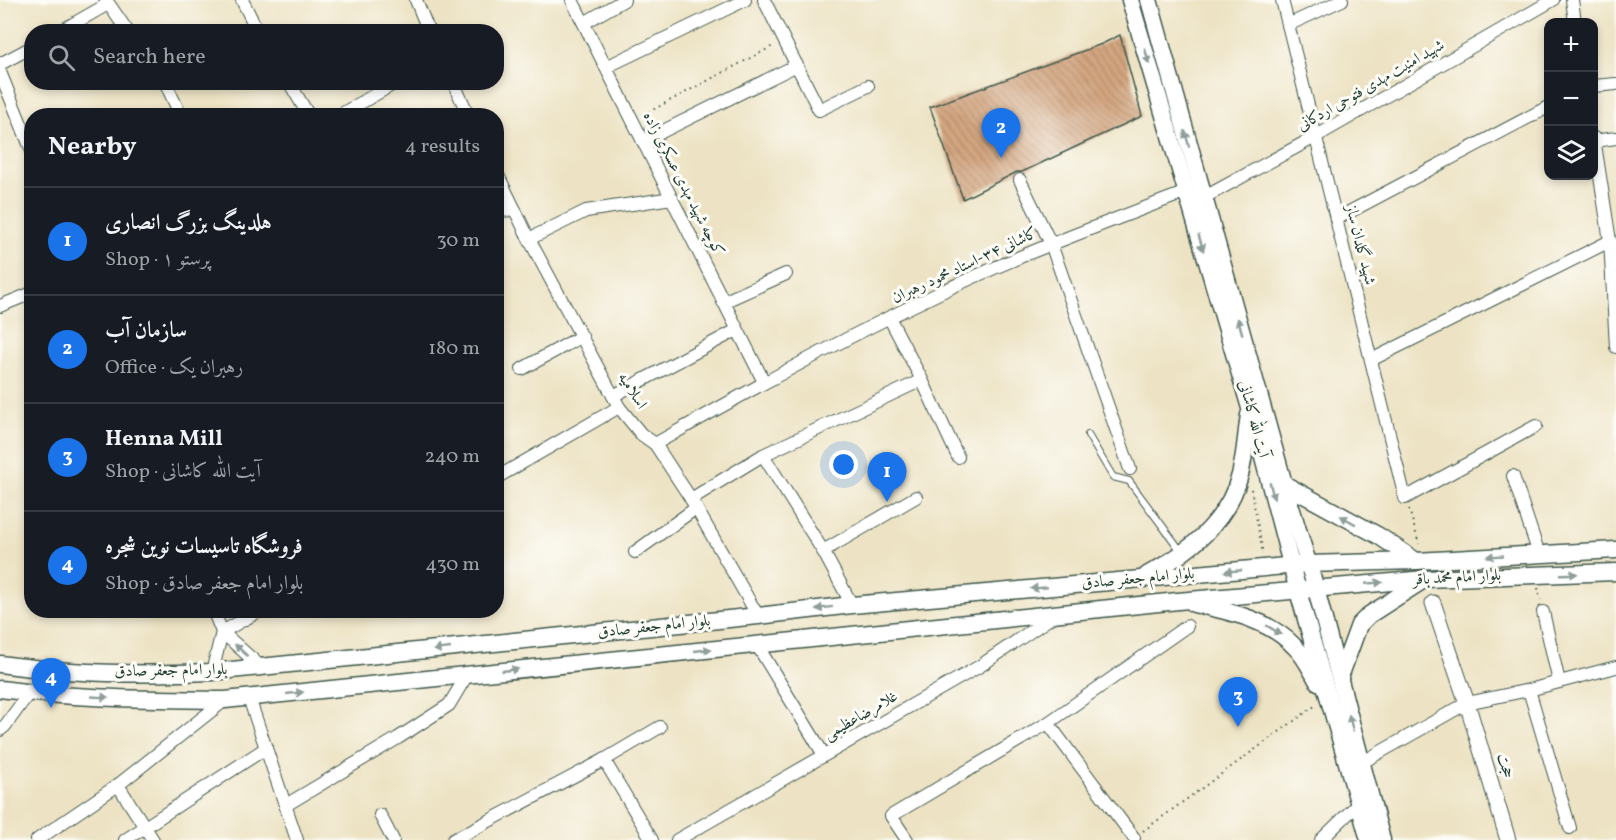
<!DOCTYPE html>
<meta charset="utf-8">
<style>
:root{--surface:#171b24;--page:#242831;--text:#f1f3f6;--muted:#9ea1a6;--line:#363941;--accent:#1a73e8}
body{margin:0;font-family:Vollkorn,Amiri,serif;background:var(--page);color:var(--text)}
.controls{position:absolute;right:18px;top:18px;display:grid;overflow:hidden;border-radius:12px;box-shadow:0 3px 9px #0003}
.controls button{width:54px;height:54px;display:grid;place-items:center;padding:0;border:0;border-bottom:2px solid var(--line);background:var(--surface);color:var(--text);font:30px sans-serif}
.you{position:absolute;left:844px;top:465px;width:21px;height:21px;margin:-15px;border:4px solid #fff;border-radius:50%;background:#1a73e8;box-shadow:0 0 0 9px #1a73e833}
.badge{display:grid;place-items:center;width:39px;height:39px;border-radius:50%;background:var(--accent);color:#fff;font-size:20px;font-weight:700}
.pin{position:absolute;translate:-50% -50px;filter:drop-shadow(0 2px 3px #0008)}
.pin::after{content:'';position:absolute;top:32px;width:21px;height:18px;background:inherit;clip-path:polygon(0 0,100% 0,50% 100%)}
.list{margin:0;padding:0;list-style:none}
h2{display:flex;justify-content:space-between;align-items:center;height:78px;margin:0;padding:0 24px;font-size:26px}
h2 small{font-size:20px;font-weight:400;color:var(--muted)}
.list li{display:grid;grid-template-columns:39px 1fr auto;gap:18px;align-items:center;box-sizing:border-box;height:108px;padding:0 24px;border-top:2px solid var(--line)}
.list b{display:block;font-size:22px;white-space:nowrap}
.list p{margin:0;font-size:20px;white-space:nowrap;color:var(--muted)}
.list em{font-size:20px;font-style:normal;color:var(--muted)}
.icon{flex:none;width:33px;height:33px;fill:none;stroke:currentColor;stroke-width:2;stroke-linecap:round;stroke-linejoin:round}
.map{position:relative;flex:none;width:1616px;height:840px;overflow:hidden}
.search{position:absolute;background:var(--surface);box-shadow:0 3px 9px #0003;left:24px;top:24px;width:480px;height:66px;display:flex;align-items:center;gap:15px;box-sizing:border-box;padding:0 21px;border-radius:24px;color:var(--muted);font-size:22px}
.panel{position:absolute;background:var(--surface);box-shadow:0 3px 9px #0003;left:24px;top:108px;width:480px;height:510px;border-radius:24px}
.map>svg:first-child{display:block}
.building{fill:url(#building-back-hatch)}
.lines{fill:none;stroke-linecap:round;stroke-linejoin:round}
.service-casing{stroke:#3e564a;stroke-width:8}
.minor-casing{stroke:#3e564a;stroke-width:14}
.tertiary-casing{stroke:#3e564a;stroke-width:17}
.secondary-casing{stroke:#3e564a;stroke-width:19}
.path{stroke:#3e564a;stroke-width:2;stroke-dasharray:1.5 4.5;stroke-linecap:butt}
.service{stroke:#fff;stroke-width:6}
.minor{stroke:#fff;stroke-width:12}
.tertiary{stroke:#fff;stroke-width:15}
.secondary{stroke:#fff;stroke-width:16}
.oneway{fill:#8f9e9a}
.labels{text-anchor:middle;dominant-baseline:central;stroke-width:6;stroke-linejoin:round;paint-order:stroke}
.street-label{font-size:16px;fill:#1f3d34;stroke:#fdfcf7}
</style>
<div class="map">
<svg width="1616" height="840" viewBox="0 0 1616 840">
<defs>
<pattern id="building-back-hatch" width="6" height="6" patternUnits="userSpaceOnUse" patternTransform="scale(1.5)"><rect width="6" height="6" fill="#d4a680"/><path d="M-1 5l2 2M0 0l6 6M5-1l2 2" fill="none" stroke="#ab886a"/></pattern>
</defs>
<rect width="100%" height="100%" fill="#fdfcf7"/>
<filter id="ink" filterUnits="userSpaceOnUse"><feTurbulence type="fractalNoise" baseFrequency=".0167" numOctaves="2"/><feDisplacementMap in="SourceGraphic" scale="12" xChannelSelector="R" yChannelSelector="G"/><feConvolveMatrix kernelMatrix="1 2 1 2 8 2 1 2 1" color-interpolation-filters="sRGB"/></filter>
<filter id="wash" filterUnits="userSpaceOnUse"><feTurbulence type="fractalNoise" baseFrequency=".008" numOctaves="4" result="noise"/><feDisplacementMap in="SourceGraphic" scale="24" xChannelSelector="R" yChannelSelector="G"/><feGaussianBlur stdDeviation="1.35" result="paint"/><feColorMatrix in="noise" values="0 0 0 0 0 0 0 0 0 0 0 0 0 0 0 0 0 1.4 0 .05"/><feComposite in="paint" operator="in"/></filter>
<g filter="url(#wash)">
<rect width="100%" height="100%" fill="#ede3c4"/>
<g id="blocks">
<polygon class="building" points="1120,35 1142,116 1022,172 1017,172 963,199 930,107 1102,44"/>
</g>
</g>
<g filter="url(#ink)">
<use href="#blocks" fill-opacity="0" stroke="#3e564a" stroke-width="1.5"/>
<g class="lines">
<g class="service-casing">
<polyline id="service" points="1088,435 1113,477 1129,481 1181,551"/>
</g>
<g class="minor-casing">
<g id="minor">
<polyline points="106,0 128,32"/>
<polyline points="242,0 258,32"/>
<polyline points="416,0 429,32"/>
<polyline points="572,0 764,382"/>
<polyline points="764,0 819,110 868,86"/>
<polyline points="1282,0 1405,498 1536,426"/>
<polyline points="1572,0 1575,22"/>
<polyline points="584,23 624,0"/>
<polyline points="1288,25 1342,0"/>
<polyline points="59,32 108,4"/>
<polyline points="0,64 32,47"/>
<polyline points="606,67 745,0"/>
<polyline points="0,72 32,151"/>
<polyline points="165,82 181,116"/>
<polyline points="289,82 309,116"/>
<polyline points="453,82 469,116"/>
<polyline points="1594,86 1616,84"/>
<polyline points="338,116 397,82"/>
<polyline points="1594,138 1610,241 1616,347"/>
<polyline points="643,141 797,65"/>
<polyline points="1594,141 1616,138"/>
<polyline points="496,171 529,239 619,407 641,434 655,444 691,499 758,616"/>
<polyline points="1020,180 1051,244 1130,469"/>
<polyline points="1203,198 1315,137 1553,0"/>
<polyline points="496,211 515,210"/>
<polyline points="1336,219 1548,107"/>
<polyline points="529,239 586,211 672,198"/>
<polyline points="723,302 786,274"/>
<polyline points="0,306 32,293"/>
<polyline points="890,319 922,380 958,457"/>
<polyline points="1371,360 1610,241 1616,247"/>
<polyline points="522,369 582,336"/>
<polyline points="613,396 737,330"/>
<path d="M655,444C746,392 838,341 933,296C1015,256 1101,225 1186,192"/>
<polyline points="763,455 823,551 852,605"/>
<polyline points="1513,476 1539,554"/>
<polyline points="496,478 619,407"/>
<polyline points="691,499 763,455 922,380"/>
<polyline points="823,551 916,497"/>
<polyline points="635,552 696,508"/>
<polyline points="213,610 222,632 261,667"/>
<polyline points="1543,612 1559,682"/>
<polyline points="222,632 261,610"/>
<polyline points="757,645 824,755"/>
<polyline points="212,672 222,632"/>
<polyline points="1529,690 1570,828"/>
<polyline points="249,698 297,840"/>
<polyline points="1048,723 1134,838"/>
<polyline points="0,730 5,726 29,693"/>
<polyline points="604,760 660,727"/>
<polyline points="1361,763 1467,703 1529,690 1616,667"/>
<polyline points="118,785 153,840"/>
<polyline points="286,805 398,738 449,705 467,675"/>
<polyline points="380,815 393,840"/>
<polyline points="37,840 118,785 225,700"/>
<polyline points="125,840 266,748"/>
<polyline points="453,840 604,760 652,840"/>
<polyline points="677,840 980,666 1053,616"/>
<polyline points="907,840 891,816 1048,723 1187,626"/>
<polyline points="1321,840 1359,803"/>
</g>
</g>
<g class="tertiary-casing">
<polyline id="tertiary" points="1433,603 1467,703 1508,840"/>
</g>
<g class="secondary-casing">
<g id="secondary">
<polyline points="1130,0 1250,408 1298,591 1369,840"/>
<polyline points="1149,0 1284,484 1316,589 1382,840"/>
<polyline points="1284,484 1379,536 1416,561"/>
<path d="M1147,575C1188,553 1227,523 1240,475C1245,456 1246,434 1249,415"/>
<path d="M1194,604C1230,612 1269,619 1295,647C1305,656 1311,670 1318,682"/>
<path d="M0,664C70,674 142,675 212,672L758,616L852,605L1308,564L1416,561L1616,550"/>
<polyline points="1340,677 1359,625 1369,615 1422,581"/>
<path d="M0,689C75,699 150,699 225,700L1178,601L1425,579L1616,572"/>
</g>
</g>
<g class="path">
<polyline points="643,115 773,46"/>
<polyline points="1251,489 1263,554"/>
<polyline points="1409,509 1419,544"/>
<polyline points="1538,588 1541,600"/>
<polyline points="1143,831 1316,705"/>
</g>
<use href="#service" class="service"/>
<use href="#minor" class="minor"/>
<use href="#tertiary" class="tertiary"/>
<use href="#secondary" class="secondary"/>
</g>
<defs><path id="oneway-solid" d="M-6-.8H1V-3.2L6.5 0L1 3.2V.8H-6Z" transform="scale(1.5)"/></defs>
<g class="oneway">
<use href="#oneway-solid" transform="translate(1147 56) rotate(74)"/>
<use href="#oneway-solid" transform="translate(1187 139) rotate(-105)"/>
<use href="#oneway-solid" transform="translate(1201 243) rotate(73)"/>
<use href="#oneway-solid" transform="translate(1240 326) rotate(-106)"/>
<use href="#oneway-solid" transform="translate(1272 491) rotate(75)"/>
<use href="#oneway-solid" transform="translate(1348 520) rotate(-151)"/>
<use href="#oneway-solid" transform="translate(1495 556) rotate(177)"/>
<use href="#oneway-solid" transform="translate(1233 571) rotate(175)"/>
<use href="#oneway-solid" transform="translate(1569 574) rotate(-2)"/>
<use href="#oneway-solid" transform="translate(1374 583) rotate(-5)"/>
<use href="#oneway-solid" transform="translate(1039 588) rotate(175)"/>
<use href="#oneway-solid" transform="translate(824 608) rotate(173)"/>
<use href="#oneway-solid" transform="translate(1274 630) rotate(31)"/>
<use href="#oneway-solid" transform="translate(442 649) rotate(174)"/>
<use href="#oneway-solid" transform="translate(241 650) rotate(-138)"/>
<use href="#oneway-solid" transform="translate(703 650) rotate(-6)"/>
<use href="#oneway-solid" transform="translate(510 670) rotate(-6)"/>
<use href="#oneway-solid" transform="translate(295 693) rotate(-6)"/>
<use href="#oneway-solid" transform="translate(100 697) rotate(3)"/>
<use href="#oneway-solid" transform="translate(1351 723) rotate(-104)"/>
</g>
</g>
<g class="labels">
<g class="street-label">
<text transform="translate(1371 86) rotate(-30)">شهید امنیت مهدی فتوحی اردکانی</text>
<text transform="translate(683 184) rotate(63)">کوچه شهید مهدی عسکری زاده</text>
<text transform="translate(1360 245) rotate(76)">شهید گلدان ساز</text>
<text transform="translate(965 266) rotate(-25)">کاشانی ۳۴-استاد محمود رهبران</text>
<text transform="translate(632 391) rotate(58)">اسلامیه</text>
<text transform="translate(1253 419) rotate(75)">آیت الله کاشانی</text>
<text transform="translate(1457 578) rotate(-3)">بلوار امام محمد باقر</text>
<text transform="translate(1138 579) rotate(-5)">بلوار امام جعفر صادق</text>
<text transform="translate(654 627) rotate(-6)">بلوار امام جعفر صادق</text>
<text transform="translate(171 671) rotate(-1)">بلوار امام جعفر صادق</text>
<text transform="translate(861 716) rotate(-30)">غلامرضاعظیمی</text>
<text transform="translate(1505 766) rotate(73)">حجت</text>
</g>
</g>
</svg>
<div class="controls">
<button>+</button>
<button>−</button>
<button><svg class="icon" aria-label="layers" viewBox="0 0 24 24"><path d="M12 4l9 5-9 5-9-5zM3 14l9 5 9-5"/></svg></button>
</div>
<div class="you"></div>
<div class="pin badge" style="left:887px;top:502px">1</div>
<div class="pin badge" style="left:1001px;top:158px">2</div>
<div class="pin badge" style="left:1238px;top:727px">3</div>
<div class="pin badge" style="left:51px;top:708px">4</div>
<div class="search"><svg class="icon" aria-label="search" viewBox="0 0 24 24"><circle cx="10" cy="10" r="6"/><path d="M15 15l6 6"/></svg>Search here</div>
<section class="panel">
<h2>Nearby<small>4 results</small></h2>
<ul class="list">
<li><span class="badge">1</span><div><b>هلدینگ بزرگ انصاری</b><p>Shop · پرستو ۱</p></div><em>30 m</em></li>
<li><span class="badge">2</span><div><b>سازمان آب</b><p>Office · رهبران یک</p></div><em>180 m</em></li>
<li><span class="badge">3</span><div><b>Henna Mill</b><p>Shop · آیت الله کاشانی</p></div><em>240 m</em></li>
<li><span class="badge">4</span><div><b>فروشگاه تاسیسات نوین شجره</b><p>Shop · بلوار امام جعفر صادق</p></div><em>430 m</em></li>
</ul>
</section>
</div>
